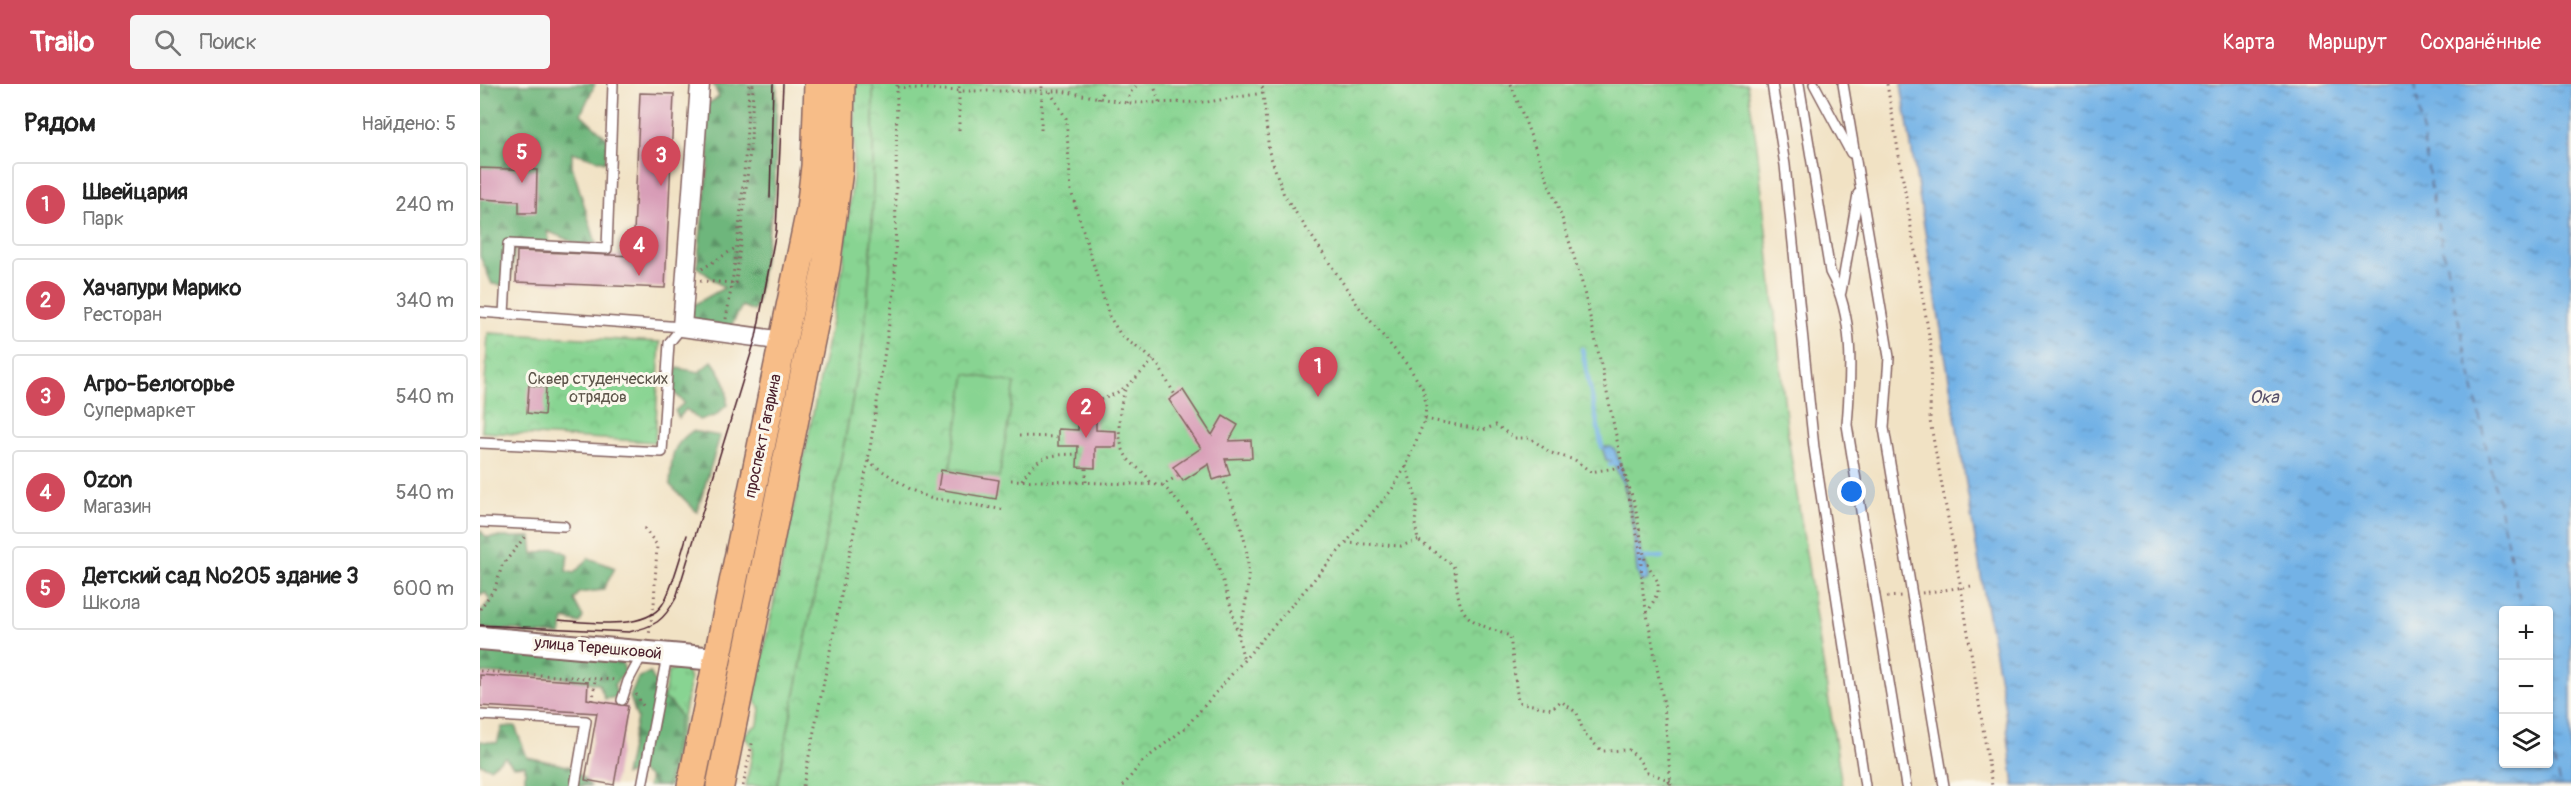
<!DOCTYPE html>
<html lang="ru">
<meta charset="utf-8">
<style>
:root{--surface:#fff;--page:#f6f6f6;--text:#222;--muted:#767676;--line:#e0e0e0;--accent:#d1495b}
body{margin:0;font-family:Pangolin,sans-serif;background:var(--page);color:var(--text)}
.controls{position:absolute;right:18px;bottom:18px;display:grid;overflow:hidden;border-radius:6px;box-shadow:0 2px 4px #0004}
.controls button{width:54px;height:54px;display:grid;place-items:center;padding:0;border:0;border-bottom:2px solid var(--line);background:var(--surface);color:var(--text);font:30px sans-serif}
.you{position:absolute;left:1372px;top:408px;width:21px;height:21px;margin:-15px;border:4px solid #fff;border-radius:50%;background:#1a73e8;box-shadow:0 0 0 9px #1a73e833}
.badge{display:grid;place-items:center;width:39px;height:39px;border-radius:50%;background:var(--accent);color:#fff;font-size:20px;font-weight:700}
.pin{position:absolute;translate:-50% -50px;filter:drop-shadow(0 2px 3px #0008)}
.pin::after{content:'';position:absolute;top:32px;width:21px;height:18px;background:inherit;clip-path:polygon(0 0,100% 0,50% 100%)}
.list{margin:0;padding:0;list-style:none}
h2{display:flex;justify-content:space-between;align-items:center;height:78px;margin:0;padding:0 24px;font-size:26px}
h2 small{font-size:20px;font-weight:400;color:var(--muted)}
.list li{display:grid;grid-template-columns:39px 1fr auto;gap:18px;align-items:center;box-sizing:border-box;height:84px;margin:0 12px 12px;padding:0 12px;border:2px solid var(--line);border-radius:6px}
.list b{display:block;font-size:22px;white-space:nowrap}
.list p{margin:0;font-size:20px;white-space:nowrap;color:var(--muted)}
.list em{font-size:20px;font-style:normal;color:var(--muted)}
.icon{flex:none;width:33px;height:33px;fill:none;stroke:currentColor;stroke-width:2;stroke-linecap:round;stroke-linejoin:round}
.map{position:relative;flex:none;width:2091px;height:702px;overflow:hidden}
header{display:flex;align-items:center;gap:36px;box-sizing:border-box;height:84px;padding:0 30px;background:var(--accent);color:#fff}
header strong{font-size:28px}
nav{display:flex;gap:33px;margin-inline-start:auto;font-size:21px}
.search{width:420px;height:54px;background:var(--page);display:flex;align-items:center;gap:15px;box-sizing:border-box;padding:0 21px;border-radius:6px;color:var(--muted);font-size:22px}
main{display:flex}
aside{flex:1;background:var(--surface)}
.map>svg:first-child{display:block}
.grass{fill:url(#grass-tufts);stroke:#697a5e;stroke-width:1.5}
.forest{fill:url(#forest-firs);stroke:#5c6a54;stroke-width:1.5}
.park{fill:url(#park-crowns);stroke:#697a5e;stroke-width:1.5}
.garden{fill:#88d492;stroke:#697a5e;stroke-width:1.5}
.water{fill:url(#water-ripples);stroke:#5e6888;stroke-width:1.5;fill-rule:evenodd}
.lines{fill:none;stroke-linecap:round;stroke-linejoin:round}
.stream{stroke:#73b2e6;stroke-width:4.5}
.ferry{stroke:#58526c;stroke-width:1.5;stroke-dasharray:8 6;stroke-linecap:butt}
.building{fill:#d89db7}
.service-casing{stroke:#846361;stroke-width:12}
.minor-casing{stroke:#846361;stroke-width:21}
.tertiary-casing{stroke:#846361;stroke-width:26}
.primary-casing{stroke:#846361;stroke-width:30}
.path{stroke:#846361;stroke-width:3;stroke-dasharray:1.5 4.5;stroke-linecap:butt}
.service{stroke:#fff;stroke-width:9}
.minor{stroke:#fff;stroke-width:18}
.tertiary{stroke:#fff;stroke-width:22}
.primary{stroke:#f7bd88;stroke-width:27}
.tram{stroke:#4a1f2b;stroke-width:1.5}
.labels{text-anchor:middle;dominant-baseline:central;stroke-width:6;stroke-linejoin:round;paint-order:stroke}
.park-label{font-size:16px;fill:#5d554a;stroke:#fbf7ec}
.street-label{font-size:16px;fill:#4a1f2b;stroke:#fbf7ec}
.water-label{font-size:18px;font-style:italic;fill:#58526c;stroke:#fbf7ec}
</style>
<header>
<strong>Trailo</strong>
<div class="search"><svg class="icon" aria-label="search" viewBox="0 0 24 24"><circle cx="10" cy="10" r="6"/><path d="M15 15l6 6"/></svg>Поиск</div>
<nav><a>Карта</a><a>Маршрут</a><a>Сохранённые</a></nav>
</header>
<main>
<aside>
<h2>Рядом<small>Найдено: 5</small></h2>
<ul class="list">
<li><span class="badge">1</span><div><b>Швейцария</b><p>Парк</p></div><em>240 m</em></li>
<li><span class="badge">2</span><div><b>Хачапури Марико</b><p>Ресторан</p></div><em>340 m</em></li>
<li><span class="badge">3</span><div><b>Агро-Белогорье</b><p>Супермаркет</p></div><em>540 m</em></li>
<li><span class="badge">4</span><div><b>Ozon</b><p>Магазин</p></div><em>540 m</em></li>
<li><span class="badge">5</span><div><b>Детский сад №205 здание 3</b><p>Школа</p></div><em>600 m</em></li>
</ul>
</aside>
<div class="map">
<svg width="2091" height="702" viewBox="0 0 2091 702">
<defs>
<pattern id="grass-tufts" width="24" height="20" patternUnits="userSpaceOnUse" patternTransform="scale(1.5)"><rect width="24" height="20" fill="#88d492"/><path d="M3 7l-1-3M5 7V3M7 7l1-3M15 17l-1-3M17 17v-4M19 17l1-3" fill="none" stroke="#77b67e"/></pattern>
<pattern id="forest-firs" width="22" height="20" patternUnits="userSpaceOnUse" patternTransform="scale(1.5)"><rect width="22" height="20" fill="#6eb67c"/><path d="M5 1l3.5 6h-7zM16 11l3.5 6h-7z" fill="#5c9366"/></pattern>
<pattern id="park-crowns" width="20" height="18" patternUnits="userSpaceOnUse" patternTransform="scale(1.5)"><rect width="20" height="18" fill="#88d492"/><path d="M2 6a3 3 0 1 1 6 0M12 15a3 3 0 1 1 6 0" fill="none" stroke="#77b67e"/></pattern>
<pattern id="water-ripples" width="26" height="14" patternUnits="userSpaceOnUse" patternTransform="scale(1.5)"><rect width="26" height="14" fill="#73b2e6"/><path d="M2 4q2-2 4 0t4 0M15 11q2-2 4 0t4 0" fill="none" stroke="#6090bb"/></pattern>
</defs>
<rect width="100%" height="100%" fill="#fbf7ec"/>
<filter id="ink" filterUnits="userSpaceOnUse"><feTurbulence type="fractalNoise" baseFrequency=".0167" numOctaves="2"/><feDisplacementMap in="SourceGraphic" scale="12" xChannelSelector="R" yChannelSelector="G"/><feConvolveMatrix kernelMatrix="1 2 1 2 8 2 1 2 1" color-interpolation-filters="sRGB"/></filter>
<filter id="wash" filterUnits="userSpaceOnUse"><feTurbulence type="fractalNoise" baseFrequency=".008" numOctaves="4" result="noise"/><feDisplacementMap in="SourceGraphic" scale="24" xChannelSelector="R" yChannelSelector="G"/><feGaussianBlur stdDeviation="1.35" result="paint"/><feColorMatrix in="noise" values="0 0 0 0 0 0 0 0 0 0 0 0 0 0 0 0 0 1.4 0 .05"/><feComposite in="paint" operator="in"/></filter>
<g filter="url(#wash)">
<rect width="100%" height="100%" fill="#f1e2c4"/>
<g class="grass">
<path d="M376,0H393C394,91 394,183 381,273L297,702H266L273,664L265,653L266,649L278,640L280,625L274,614L362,189L373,92Z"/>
<polygon points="197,583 207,585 210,596 190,702 168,702 188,588"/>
</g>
<g class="forest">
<polygon points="0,0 115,0 101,30 128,55 125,78 92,68 92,82 116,159 100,161 67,147 71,166 35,164 30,202 12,200 0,172"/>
<polygon points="233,0 297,0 295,110 277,216 274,227 262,222 251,242 216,237 208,224 244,204 217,183 229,74 224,22 239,13"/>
<path d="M232,277C244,293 248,301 247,321L235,332L219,336L206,325L199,334L195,327L204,319L191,305L197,284L219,288Z"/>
<path d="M212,347L240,352L217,428L190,401C192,374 189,364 212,347Z"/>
<polygon points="0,446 6,453 51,453 53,470 75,464 88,470 86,487 94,489 109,474 135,484 123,506 99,509 94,516 103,533 100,539 84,535 81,551 46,550 39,546 2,545 0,529 10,516 5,508 0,511"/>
<polygon points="0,558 141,573 145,588 134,601 138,613 125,615 119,600 75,593 0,589"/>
<polygon points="170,588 184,615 191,619 200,632 187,702 174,702 170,694 160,687 145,691 157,634 150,613 158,594"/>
<polygon points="35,642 47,673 92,683 111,702 45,702 45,681 33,682 25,673 10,684 0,680 0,657 17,659 22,643"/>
</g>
<g class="park">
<path d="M393,0H1267L1277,62L1308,352L1362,702H297L381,273C394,183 394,91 393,0Z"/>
<polygon points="8,249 180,258 175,358 2,348"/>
</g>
<polygon class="garden" points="486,290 535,299 519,393 470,384"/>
<g class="water">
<path d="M1421,0H2091V702H1534L1524,619L1503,504ZM2068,526V680H2024V526Z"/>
<path d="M1122,363H1131L1135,366L1141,383L1160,465L1168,486V496L1161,498L1157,488C1153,451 1153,408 1131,377L1126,376Z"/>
</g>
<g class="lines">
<g class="stream">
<polyline points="1102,265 1122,363"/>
<polyline points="1130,381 1133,380"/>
<polyline points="1163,474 1182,473"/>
</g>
<g class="ferry">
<polyline points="1935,0 1954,124 2042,526"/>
<polyline points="2068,649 2080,702"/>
</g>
</g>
<g id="blocks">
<g class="building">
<polygon points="160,9 194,10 185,204 36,198 37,167 153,172"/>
<polygon points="0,84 57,86 56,129 39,129 39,117 0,115"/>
<polygon points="49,301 66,303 64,331 47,329"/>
<polygon points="703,306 732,351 743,332 758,341 749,357 771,356 772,374 745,375 750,391 742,393 733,396 729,380 703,397 693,383 721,364 689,316"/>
<polygon points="599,325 616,326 616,346 636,347 636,363 615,363 615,384 597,383 598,362 578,362 578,345 598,346"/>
<polygon points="461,386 519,396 516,415 458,405"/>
<polygon points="0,591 108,598 107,615 148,622 134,701 105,696 117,629 0,622"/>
</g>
</g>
</g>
<g filter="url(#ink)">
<use href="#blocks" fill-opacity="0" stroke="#846361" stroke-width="1.5"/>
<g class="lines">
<g class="service-casing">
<g id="service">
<polyline points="1292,0 1305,81 1334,364 1385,702"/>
<path d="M1319,0L1350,188C1375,233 1371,291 1367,341L1426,702"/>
<polyline points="1334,0 1371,69"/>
<polyline points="1363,0 1409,273 1404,344 1464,702"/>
<polyline points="1361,208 1378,110"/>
<polyline points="0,228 202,243"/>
<polyline points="24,230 28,160 127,165 133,0"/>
<polyline points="0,359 182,368 189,259 202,243"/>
<polyline points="0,438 84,442"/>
<polyline points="142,616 148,597 163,569"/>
<polyline points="0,631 106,637 95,702"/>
<polyline points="162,702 187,572"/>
</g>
</g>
<g class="minor-casing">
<polyline id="minor" points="220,0 202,243 304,257"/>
</g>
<g class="tertiary-casing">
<polyline id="tertiary" points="0,554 236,575"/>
</g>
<g class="primary-casing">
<g id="primary">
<polyline points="211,702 330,126 335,82 338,0"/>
<polyline points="240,702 346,183 359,86 361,0"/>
</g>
</g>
<g class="path">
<polyline points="1031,0 1083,137 1102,199 1119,271 1160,465 1163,509 1184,621 1191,702"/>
<polyline points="1407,0 1451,263 1450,337 1481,504 1512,702"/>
<polyline points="417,3 479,7 581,7 647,19 727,18 783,9"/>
<polyline points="675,5 680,20"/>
<polyline points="570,8 586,34 591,107 629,232 642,253 664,268 678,281 695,311"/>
<polyline points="618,15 624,7"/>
<polyline points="647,19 650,9 656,2"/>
<polyline points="479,46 479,0"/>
<polyline points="561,46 562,0"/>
<polyline points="222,185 257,163"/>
<polyline points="220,197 256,199 271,57 273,0"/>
<path d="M246,235C260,157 266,78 269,0"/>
<path d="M645,306C638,325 635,360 649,376C657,385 666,388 671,400"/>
<path d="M608,325L609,319C641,311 651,300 673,276"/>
<polyline points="945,335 1003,346 1016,341 1034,354 1050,354 1071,369 1095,376 1111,388 1141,383"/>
<polyline points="539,352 578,353"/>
<polyline points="388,377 429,405 450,414 525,426"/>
<polyline points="1142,381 1155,421 1165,476 1178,498 1178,508 1168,528"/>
<path d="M926,382L937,417L935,440L938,456L972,481L975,485C979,536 984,535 1030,552L1038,618L1072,625L1081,617L1097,629L1104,650L1122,667L1149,666L1159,675L1165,687L1191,697"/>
<path d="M742,393C769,459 776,480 759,551"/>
<polyline points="531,396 683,401 699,391"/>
<path d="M542,396C558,370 570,371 598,370"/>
<polyline points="606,398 606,384"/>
<path d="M683,401C697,417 712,433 723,451C743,485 756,540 764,578"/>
<polyline points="164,444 177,461 174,519 169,551"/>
<polyline points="866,459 921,462 938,456"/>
<polyline points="1442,509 1492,502"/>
<polyline points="1407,513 1421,512"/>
<polyline points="0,525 15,504 22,482 46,451"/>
<polyline points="0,587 136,596"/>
<polyline points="156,610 165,625"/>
<polyline points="113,617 115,595"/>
<polyline points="263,702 273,655"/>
<polyline points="323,702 388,377 415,201 417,0"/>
<polyline points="643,702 662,678 705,644 911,407 926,382 945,335 946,320 943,305 929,283 879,223 804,111 789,68 782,0"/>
<polyline points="1183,702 1191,697"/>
</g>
<use href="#service" class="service"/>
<use href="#minor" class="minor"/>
<use href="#tertiary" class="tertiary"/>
<use href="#primary" class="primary"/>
<g class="tram">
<polyline points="290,114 293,0"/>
<path d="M79,536C107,538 164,547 182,521C191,509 202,467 207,451"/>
<path d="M0,541L149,548C175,542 183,538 196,514L276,253L296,147L303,0"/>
</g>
</g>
</g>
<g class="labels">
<g class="park-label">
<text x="118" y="295">Сквер студенческих<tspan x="118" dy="18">отрядов</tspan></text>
</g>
<g class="street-label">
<text transform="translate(283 352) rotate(-78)">проспект Гагарина</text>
<text transform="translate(118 564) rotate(5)">улица Терешковой</text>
</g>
<g class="water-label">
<text x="1784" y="313">Ока</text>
</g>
</g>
</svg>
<div class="controls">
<button>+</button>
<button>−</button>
<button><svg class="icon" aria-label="layers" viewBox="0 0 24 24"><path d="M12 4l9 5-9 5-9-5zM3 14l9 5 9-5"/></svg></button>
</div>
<div class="you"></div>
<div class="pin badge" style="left:838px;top:313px">1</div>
<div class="pin badge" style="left:606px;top:354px">2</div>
<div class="pin badge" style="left:181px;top:102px">3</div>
<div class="pin badge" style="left:159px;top:192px">4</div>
<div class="pin badge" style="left:42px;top:99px">5</div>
</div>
</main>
